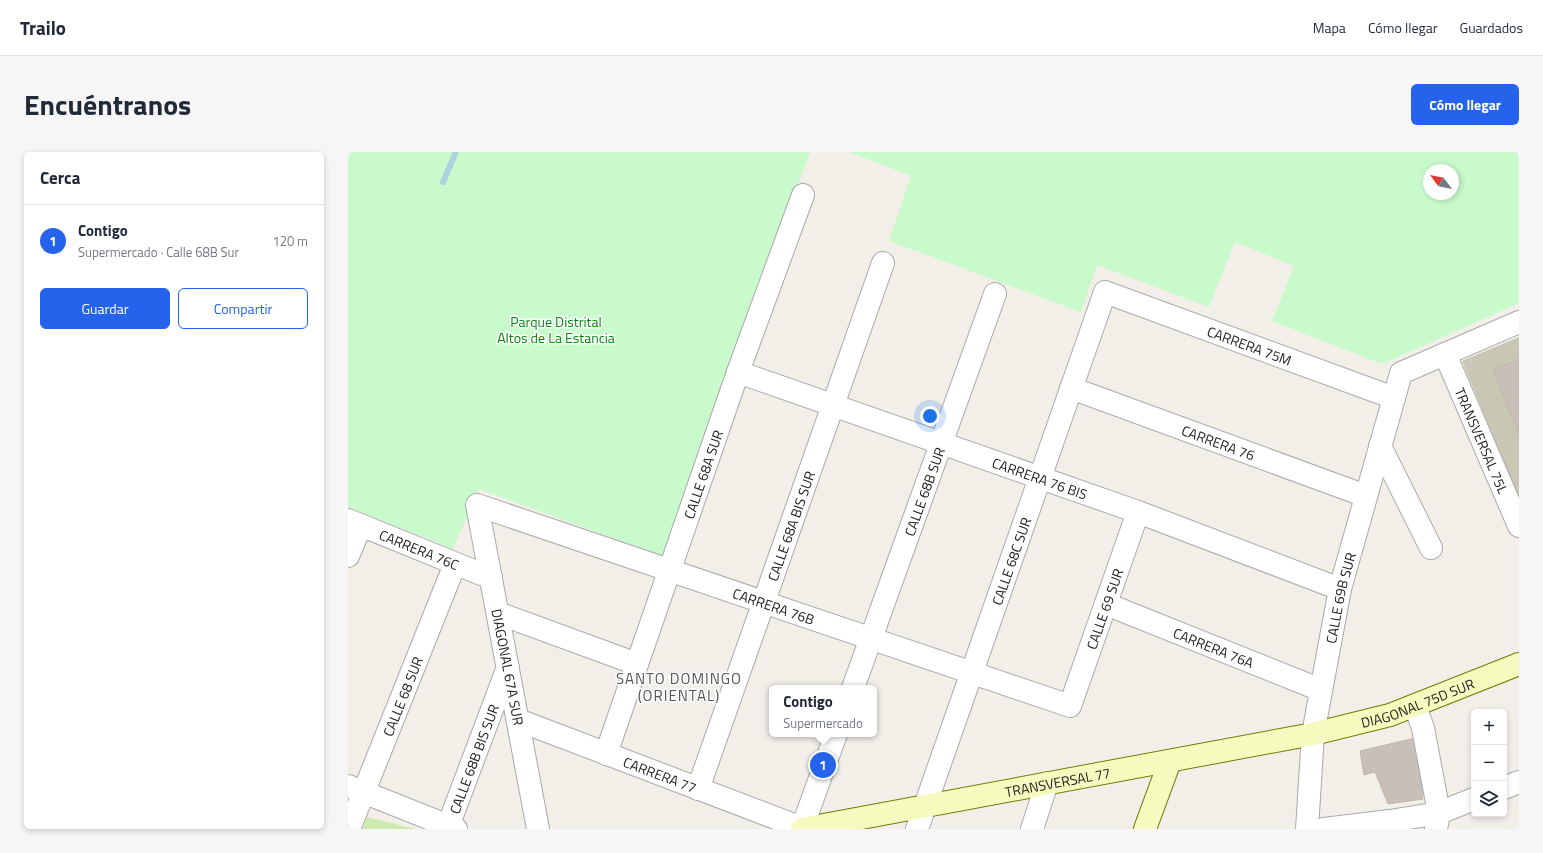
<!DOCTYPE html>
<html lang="es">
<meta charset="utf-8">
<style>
:root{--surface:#fff;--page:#f6f6f7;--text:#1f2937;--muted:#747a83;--line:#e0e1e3;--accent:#2563eb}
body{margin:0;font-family:"Titillium Web",sans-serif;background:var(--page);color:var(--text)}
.controls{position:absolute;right:12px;bottom:12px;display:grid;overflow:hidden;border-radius:6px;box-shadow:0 2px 6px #0003}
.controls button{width:36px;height:36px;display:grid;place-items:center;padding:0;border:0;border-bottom:1px solid var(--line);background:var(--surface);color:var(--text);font:20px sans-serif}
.compass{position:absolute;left:1075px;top:12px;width:36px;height:36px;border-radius:50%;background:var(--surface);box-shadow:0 2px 6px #0003;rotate:302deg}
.you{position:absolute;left:582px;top:264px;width:14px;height:14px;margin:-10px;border:3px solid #fff;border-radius:50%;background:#1a73e8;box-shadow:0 0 0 6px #1a73e833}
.badge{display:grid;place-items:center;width:26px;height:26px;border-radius:50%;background:var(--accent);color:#fff;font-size:13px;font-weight:700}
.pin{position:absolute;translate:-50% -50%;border:2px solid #fff;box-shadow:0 1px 4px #0006}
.popup{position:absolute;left:421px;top:533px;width:108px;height:52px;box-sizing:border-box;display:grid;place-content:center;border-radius:6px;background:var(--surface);filter:drop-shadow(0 1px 3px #0005);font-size:13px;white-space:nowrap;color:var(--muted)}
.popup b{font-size:15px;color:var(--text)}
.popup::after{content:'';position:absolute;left:50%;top:100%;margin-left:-8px;border:8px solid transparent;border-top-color:var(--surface)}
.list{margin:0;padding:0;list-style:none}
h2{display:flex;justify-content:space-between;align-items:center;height:52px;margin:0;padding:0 16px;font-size:17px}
h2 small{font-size:13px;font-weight:400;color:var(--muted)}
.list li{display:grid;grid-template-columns:26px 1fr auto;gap:12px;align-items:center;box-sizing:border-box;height:72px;padding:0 16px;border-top:1px solid var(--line)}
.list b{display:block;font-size:15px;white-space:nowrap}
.list p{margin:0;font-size:13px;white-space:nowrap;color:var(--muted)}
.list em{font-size:13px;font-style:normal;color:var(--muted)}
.actions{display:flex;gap:8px;padding:12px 16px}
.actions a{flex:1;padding:9px 0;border:1px solid var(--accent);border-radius:6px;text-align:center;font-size:14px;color:var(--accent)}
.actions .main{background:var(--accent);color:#fff}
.icon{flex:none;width:22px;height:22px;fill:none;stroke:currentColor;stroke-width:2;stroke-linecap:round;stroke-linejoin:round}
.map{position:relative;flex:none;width:1171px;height:677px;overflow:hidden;border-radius:6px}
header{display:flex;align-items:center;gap:24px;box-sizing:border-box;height:56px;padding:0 20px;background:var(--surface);border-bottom:1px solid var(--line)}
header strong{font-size:19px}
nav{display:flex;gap:22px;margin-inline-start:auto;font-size:14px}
.intro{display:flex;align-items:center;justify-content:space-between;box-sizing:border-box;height:96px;padding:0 24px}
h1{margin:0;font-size:28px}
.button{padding:10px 18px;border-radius:6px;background:var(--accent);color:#fff;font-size:14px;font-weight:700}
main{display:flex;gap:24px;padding:0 24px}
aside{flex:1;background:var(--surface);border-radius:6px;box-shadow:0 2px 6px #0003}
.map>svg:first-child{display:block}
.construction{fill:#c7c7b4}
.grass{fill:#cdebb0}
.park{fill:#c8facc;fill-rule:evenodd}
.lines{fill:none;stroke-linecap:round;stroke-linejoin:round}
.stream{stroke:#aad3df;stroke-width:6}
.building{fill:#c7bfb8;stroke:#c4b6ab}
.street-casing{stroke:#a9a9a9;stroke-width:24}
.secondary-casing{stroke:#707d05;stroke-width:24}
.street{stroke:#fff;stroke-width:22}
.secondary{stroke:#f7fabf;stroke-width:22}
.labels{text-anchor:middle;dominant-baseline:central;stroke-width:3;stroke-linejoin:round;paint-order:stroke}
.park-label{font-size:14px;fill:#0c8416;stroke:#fff}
.street-label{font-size:14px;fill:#222;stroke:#fff}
.neighbourhood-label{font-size:15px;letter-spacing:1px;fill:#555;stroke:#fff}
</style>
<header>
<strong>Trailo</strong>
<nav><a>Mapa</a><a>Cómo llegar</a><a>Guardados</a></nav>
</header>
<div class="intro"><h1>Encuéntranos</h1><a class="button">Cómo llegar</a></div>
<main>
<aside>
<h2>Cerca<small></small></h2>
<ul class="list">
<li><span class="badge">1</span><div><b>Contigo</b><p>Supermercado · Calle 68B Sur</p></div><em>120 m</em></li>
</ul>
<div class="actions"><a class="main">Guardar</a><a>Compartir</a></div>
</aside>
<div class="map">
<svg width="1171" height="677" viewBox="0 0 1171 677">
<rect width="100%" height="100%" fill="#f2efe9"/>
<polygon class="construction" points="1171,185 1171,347 1114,209"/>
<polygon class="grass" points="19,665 67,677 14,677"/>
<g class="park">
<polygon points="0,0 462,0 314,404 131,337 105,397 0,355"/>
<path d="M501,0H1171V151L1034,212L924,169L946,114L887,90L861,155L749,113L733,160L541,89L563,24ZM1081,18H1105V42H1081Z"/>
</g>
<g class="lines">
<polyline class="stream" points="95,30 108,0"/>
</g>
<g class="building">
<polygon points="1171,207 1171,282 1145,218"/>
<polygon points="1067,586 1075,647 1040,652 1027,620 1016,623 1012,599"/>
</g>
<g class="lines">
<g class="street-casing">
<g id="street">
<path id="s1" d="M1097,202L1171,374"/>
<path id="s2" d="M390,220L790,360L992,437"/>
<path id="s3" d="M723,236L1018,344"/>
<polyline points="1032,294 1083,396"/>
<path id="s4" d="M0,368L143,426"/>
<polyline points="0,404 13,373"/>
<path id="s5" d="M758,452L973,538"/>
<polyline points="150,461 289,512"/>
<path id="s6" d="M505,536L647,142"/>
<polyline points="1067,554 1075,576 1091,661 1088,677"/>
<path id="s7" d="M170,568L454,676L488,582"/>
<path id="s8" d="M258,602L390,220L455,43"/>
<polyline points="0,634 108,677"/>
<polyline points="1156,636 1171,630"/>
<path id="s9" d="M350,637L535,111"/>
<path id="s10" d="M1,677L107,412"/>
<path id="s11" d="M99,677L160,515"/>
<path id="s12" d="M190,677L129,353L722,554L790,360"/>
<path id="s13" d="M569,677L757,140L1046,246"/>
<polyline points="684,677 699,631"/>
<path id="s14" d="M959,677L965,582L992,437L1053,221L1171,170"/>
<polyline points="976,677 1042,669 1091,661 1126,647"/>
</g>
</g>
<g class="secondary-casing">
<g id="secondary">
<path id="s15" d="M454,677L965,582L1042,563L1171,512"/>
<polyline points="797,677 822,609"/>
</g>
</g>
<use href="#street" class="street"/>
<use href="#secondary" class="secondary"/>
</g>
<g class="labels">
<g class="park-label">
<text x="208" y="169">Parque Distrital<tspan x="208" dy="16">Altos de La Estancia</tspan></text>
</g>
<g class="street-label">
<text stroke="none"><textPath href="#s13" startOffset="723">CARRERA 75M</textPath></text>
<text stroke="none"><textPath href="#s1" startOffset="94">TRANSVERSAL 75L</textPath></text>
<text stroke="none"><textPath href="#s3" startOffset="157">CARRERA 76</textPath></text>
<text stroke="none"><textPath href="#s8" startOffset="296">CALLE 68A SUR</textPath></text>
<text stroke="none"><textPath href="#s2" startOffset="320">CARRERA 76 BIS</textPath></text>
<text stroke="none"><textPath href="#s6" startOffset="209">CALLE 68B SUR</textPath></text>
<text stroke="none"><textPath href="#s9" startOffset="279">CALLE 68A BIS SUR</textPath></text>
<text stroke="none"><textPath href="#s4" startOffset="77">CARRERA 76C</textPath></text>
<text stroke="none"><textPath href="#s13" startOffset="284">CALLE 68C SUR</textPath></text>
<text stroke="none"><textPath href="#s14" startOffset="234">CALLE 69B SUR</textPath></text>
<text stroke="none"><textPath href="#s12" startOffset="643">CARRERA 76B</textPath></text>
<text stroke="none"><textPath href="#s12" startOffset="1059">CALLE 69 SUR</textPath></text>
<text stroke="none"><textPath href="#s5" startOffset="116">CARRERA 76A</textPath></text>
<text transform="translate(160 515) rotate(79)">DIAGONAL 67A SUR</text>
<text stroke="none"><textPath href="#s10" startOffset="143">CALLE 68 SUR</textPath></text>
<text stroke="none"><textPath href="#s15" startOffset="629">DIAGONAL 75D SUR</textPath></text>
<text stroke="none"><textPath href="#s11" startOffset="75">CALLE 68B BIS SUR</textPath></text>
<text stroke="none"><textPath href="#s7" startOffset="152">CARRERA 77</textPath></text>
<text stroke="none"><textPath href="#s15" startOffset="260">TRANSVERSAL 77</textPath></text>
</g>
<g class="neighbourhood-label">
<text x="331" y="526">SANTO DOMINGO<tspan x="331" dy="17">(ORIENTAL)</tspan></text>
</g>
</g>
</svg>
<div class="controls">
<button>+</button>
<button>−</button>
<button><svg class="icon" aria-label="layers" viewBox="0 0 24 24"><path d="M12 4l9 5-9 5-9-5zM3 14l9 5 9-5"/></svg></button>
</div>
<svg class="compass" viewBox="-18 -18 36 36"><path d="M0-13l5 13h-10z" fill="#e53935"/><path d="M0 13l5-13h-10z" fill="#747a83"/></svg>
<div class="you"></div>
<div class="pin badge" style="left:475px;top:613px">1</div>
<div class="popup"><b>Contigo</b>Supermercado</div>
</div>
</main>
